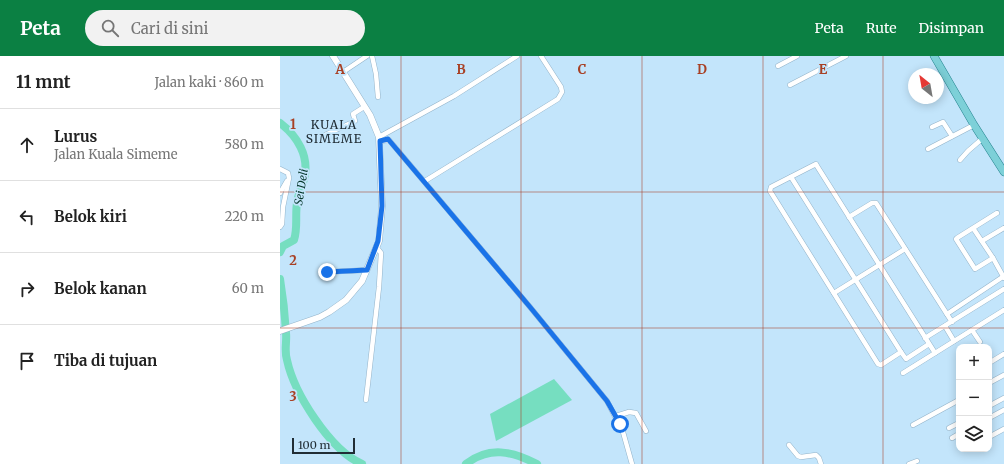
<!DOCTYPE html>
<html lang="id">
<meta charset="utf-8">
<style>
:root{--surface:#fff;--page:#f2f2f2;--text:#222;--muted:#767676;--line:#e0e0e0;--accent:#0b8043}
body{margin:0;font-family:Merriweather,serif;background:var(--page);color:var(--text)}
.controls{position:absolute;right:12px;bottom:12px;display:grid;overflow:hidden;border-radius:8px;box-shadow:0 2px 10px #0003}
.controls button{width:36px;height:36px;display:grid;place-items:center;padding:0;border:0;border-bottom:1px solid var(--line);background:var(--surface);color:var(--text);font:20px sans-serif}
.compass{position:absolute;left:628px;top:12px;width:36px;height:36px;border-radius:50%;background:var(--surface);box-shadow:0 2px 10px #0003;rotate:329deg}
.scale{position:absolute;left:12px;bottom:10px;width:63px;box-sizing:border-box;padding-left:4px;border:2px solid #202d35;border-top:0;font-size:11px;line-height:14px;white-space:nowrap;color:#202d35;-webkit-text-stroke:3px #c3e5fb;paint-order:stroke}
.stop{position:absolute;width:12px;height:12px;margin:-9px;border:3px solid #1a73e8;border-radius:50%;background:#fff}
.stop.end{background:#1a73e8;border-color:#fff;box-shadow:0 1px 4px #0008}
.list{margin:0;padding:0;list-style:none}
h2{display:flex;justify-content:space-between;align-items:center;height:52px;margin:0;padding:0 16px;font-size:17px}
h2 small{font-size:13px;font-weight:400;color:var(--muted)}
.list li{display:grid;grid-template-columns:26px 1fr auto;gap:12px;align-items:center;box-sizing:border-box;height:72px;padding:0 16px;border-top:1px solid var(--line)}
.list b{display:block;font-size:15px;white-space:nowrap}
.list p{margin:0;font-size:13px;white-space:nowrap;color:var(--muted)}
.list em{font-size:13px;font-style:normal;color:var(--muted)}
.icon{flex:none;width:22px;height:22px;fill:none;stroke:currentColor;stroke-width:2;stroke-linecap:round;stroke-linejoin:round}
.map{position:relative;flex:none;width:724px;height:408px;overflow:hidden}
header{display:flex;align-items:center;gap:24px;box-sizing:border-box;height:56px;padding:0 20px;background:var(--accent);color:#fff}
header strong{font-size:19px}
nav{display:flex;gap:22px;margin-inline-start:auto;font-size:14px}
.search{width:280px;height:36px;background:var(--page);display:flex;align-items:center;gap:10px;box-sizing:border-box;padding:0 14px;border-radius:22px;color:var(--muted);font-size:15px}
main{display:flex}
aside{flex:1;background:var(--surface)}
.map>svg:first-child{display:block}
.water{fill:#76dec0}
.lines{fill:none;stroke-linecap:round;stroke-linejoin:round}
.river{stroke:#76dec0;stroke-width:8}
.minor-casing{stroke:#93b3c9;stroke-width:5.5}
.secondary-casing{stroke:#93b3c9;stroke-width:7}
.primary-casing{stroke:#24838e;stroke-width:8}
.minor{stroke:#fff;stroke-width:4.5}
.secondary{stroke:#fff;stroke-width:6}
.primary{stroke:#7dd0d8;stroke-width:7}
.route{stroke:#1a73e8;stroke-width:5}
.grid{fill:none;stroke:#a84024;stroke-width:1;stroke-opacity:0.55}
.labels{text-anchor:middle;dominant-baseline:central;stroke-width:3.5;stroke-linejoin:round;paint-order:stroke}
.water-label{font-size:11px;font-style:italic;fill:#05372b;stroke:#c3e5fb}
.quarter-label{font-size:12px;letter-spacing:1px;fill:#202d35;stroke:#c3e5fb}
.grid-label{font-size:13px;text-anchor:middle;font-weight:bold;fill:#a84024;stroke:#c3e5fb;stroke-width:3.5;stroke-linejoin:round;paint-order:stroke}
</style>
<header>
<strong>Peta</strong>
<div class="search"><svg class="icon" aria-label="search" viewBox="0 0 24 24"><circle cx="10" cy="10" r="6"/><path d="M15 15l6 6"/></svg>Cari di sini</div>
<nav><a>Peta</a><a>Rute</a><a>Disimpan</a></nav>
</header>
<main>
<aside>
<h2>11 mnt<small>Jalan kaki · 860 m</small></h2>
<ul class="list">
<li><svg class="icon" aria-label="ahead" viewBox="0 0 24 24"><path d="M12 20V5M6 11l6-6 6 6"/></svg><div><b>Lurus</b><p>Jalan Kuala Simeme</p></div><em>580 m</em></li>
<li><svg class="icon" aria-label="left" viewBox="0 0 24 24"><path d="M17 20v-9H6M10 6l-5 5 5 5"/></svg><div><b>Belok kiri</b></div><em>220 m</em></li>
<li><svg class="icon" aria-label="right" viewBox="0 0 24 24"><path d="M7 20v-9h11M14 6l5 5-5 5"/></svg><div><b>Belok kanan</b></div><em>60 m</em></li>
<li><svg class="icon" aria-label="arrive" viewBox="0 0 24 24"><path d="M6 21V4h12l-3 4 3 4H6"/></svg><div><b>Tiba di tujuan</b></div></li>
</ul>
</aside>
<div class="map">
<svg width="724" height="408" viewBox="0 0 724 408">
<rect width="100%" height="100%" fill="#c3e5fb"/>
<polygon class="water" points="274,323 292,344 216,385 210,358"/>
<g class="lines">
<g class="river">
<path d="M0,67C17,80 30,100 24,123C22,131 18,138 17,147C15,159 18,172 14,184L3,190L0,196"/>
<path d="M0,223C3,241 5,259 6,277C7,286 4,295 7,304C14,337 50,394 82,408"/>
<path d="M186,408C209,390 232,395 257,408"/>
</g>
<g class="minor-casing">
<g id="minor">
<polyline points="92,0 96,18 98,41"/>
<polyline points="498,10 517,0"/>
<polyline points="63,16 87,0"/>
<polyline points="510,29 566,0"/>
<polyline points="652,71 663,66 672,80"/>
<polyline points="43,80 75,65 73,58 84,51"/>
<polyline points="99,81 174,40 237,0"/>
<polyline points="100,85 109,84 250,251 327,345 343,376 352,408"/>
<polyline points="648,93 694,69"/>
<polyline points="680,104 688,95 703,82"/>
<polyline points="0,113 8,117 9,122 3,151 2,168 0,171"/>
<polyline points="511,121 621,296"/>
<polyline points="145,125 278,43 282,36 281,31 261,0"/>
<polyline points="0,137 7,125"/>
<polyline points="569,161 592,147 596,147 672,266"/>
<polyline points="693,172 713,202 695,213 676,183 677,182 717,157"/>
<polyline points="702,185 724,172"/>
<polyline points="713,202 724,222"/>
<polyline points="47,216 87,214"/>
<polyline points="554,237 625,193"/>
<polyline points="667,258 724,220"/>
<polyline points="665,270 674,285"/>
<polyline points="692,274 700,286"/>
<polyline points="645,282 724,233"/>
<polyline points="649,288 626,303 621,296 601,309 598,308 490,135 491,131 536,108 537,110 655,297"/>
<polyline points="709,307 724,298"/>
<polyline points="623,317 724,254"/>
<polyline points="709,327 724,319"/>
<polyline points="86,344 99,231 101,197 97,192"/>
<polyline points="709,350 724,342"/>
<polyline points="336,360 349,356 356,357 366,375"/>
<polyline points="709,362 724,354"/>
<polyline points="633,369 679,344"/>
<polyline points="669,372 679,367"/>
<polyline points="709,381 724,373"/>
<polyline points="672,382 679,378"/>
<polyline points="509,389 518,400 521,401 536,399 539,402 541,408"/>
<polyline points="629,408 637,405"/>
</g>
</g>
<g class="secondary-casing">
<polyline id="secondary" points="0,275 40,261 49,256 66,244 82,225 99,185 102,150 99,81 90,59 53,0"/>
</g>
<g class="primary-casing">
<polyline id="primary" points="654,0 694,69 724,116"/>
</g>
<use href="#minor" class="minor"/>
<use href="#secondary" class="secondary"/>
<use href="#primary" class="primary"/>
</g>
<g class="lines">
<polyline class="route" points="47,216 87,214 98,185 102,150 100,85 108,83 250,251 327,345 340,368"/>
</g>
<path class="grid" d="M121,0V408M241,0V408M362,0V408M483,0V408M603,0V408M0,136H724M0,272H724"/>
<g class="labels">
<g class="water-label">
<text transform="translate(21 131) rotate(-81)">Sei Deli</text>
</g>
<g class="quarter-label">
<text x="54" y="68">KUALA<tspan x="54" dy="14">SIMEME</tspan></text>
</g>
</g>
<g class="grid-label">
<text x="60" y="18">A</text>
<text x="181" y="18">B</text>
<text x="302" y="18">C</text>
<text x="422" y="18">D</text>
<text x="543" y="18">E</text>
<text x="13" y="73">1</text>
<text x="13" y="209">2</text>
<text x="13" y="345">3</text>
</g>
</svg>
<div class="controls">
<button>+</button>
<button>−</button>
<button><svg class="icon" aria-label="layers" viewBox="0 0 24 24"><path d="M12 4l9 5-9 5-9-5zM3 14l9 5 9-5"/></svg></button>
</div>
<svg class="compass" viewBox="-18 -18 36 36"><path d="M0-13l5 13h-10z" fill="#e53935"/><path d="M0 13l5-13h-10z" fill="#767676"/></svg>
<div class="scale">100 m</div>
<div class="stop" style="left:340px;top:368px"></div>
<div class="stop end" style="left:47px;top:216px"></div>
</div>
</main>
